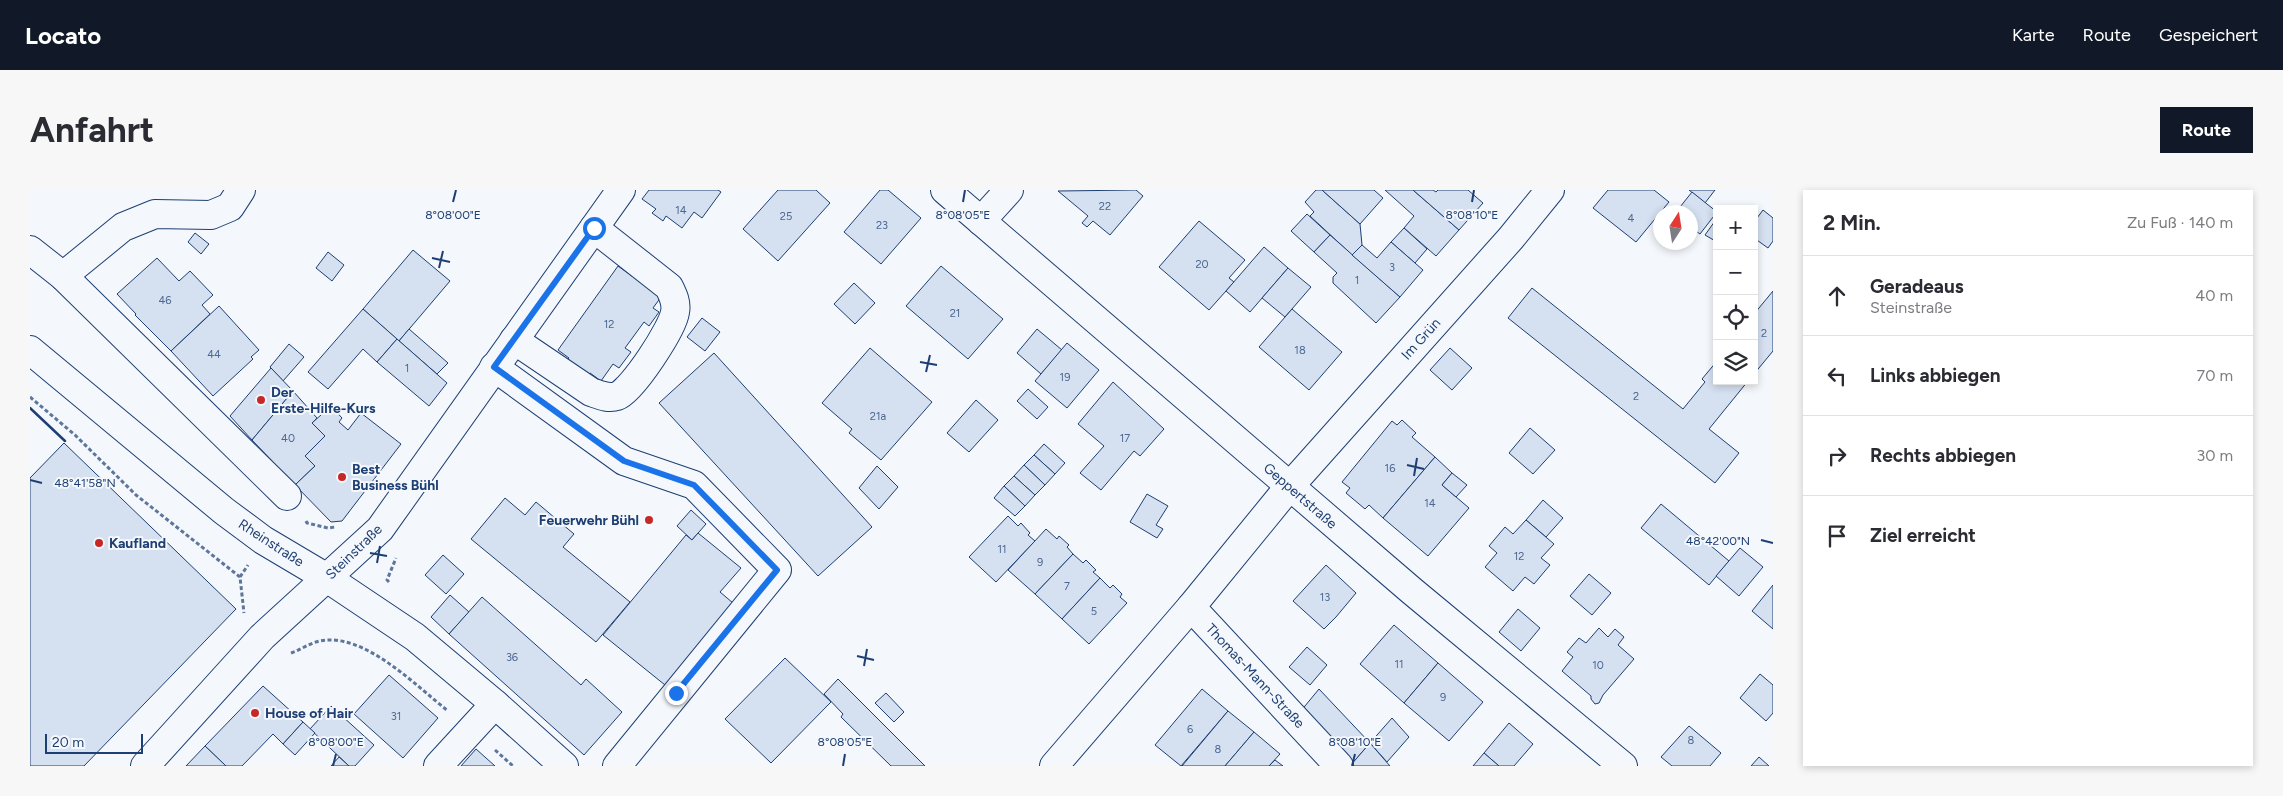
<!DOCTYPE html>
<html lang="de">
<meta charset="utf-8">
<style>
:root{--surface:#fff;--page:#f7f7f7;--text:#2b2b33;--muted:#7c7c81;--line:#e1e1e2;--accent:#111827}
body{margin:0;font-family:Figtree,sans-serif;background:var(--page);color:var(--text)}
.controls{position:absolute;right:15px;top:15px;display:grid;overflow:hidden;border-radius:0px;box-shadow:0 2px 8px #0003}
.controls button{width:45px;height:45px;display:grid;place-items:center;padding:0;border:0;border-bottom:1px solid var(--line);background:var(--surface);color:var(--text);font:25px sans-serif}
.compass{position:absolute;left:1623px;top:15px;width:45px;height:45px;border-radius:50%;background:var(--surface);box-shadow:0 2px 8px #0003;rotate:12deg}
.scale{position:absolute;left:15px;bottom:12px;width:98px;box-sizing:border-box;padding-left:5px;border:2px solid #1d3f73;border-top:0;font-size:14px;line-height:18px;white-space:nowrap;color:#1d3f73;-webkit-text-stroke:4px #f4f7fb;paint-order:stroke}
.stop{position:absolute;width:15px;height:15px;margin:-11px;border:4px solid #1a73e8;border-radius:50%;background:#fff}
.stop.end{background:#1a73e8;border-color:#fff;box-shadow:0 1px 5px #0008}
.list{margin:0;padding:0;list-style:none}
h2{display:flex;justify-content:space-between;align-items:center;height:65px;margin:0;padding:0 20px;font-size:21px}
h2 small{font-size:16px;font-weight:400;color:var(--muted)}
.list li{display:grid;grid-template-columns:32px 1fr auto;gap:15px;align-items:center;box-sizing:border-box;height:80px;padding:0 20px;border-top:1px solid var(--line)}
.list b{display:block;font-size:19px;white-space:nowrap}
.list p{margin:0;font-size:16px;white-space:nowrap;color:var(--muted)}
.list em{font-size:16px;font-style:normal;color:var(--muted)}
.icon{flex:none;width:28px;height:28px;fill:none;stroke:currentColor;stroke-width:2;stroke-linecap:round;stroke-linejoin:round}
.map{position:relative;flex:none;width:1743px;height:576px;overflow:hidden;border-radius:0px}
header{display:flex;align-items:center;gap:30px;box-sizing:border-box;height:70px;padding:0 25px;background:var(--accent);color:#fff}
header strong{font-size:24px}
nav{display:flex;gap:28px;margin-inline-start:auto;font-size:18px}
.intro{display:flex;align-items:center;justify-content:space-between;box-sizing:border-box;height:120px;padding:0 30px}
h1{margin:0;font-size:35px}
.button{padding:12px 22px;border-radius:0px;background:var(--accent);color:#fff;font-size:18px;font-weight:700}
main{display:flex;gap:30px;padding:0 30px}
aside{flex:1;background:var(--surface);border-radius:0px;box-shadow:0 2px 8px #0003}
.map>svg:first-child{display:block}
.building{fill:#d5e0f0;stroke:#1d3f73}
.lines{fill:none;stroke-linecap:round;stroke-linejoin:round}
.minor-casing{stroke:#1d3f73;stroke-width:30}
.path{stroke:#5e769c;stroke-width:3;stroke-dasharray:4 2.5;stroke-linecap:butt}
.minor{stroke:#f4f7fb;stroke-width:28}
.wall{stroke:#1d3f73;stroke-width:2.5}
.route{stroke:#1a73e8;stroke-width:6}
.ticks{fill:none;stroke:#1d3f73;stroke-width:2}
.poi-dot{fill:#c62828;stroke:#f4f7fb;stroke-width:2}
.labels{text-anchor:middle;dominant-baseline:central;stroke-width:4;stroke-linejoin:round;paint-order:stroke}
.number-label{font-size:11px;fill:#4b6792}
.street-label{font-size:14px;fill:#1d3f73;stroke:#f4f7fb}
.poi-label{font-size:14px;font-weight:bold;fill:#1d3f73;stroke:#f4f7fb;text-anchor:start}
.ticks-label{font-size:12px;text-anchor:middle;fill:#1d3f73;stroke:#f4f7fb;stroke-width:4;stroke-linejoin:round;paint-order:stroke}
</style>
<header>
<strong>Locato</strong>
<nav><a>Karte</a><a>Route</a><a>Gespeichert</a></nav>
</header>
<div class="intro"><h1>Anfahrt</h1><a class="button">Route</a></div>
<main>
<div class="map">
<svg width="1743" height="576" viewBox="0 0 1743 576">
<rect width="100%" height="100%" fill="#f4f7fb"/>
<g class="building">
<polygon points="619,0 688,0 691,2 672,28 664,22 652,38 636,26 633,31 622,23 626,19 612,9"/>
<polygon points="748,0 786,0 800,13 748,71 713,39"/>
<polygon points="850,0 858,0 891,28 851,74 814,42"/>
<polygon points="1106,0 1113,6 1080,45 1063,31 1057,37 1052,33 1058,26 1028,1"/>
<polygon points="1286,0 1292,0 1330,34 1332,55 1322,65 1280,26 1284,22 1275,12"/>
<polygon points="1292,0 1344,0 1353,8 1330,34"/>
<polygon points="1355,0 1383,0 1429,40 1406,66 1374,38 1384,26"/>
<polygon points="1383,0 1403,0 1406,2 1408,0 1438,0 1453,13 1429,40"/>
<polygon points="1578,0 1624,0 1639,12 1606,52 1563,18"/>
<polygon points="1659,0 1685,0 1675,13"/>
<polygon points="1662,2 1687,22 1670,44 1660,37 1660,22 1646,22"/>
<polygon points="1733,20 1743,28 1743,51 1738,58 1724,48 1724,32"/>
<polygon points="1277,24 1300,45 1284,62 1261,41"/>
<polygon points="1169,31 1215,70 1199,88 1204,92 1179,120 1129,77"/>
<polygon points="1685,31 1687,31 1687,52 1675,45"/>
<polygon points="1374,38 1397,59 1385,73 1361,52"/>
<polygon points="165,43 179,54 171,64 158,52"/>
<polygon points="1300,45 1370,107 1346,133 1303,93 1303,87 1307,83 1284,62"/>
<polygon points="1361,52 1393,80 1370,107 1322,65 1332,55 1347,68"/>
<polygon points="1234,57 1258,78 1220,122 1196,101"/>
<polygon points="383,60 420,91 369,151 333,119"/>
<polygon points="298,62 314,75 302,91 286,78"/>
<polygon points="127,68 149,91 160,81 183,105 172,115 180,124 141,161 105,125 106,124 87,104"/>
<polygon points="588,76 631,107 623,118 629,122 619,136 614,132 595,158 601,162 589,178 583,174 571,191 560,183 556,188 535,173 539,168 528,160"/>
<polygon points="911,76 973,129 938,169 876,116"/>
<polygon points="1258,78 1281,97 1255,127 1232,108"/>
<polygon points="824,93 845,113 825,134 804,114"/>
<polygon points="1502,98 1653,219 1675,192 1672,189 1687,171 1687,191 1718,191 1679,239 1709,263 1685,293 1478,128"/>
<polygon points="1743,101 1743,161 1724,184 1724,124"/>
<polygon points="189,116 229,160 221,167 223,169 183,206 141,161"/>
<polygon points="333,119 367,149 347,172 333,159 298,199 278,182"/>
<polygon points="1262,119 1312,162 1279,200 1229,157"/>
<polygon points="672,128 690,142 675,161 657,147"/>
<polygon points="379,139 418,173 407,184 369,151"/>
<polygon points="1007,139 1032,160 1011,184 987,163"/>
<polygon points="367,149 417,193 399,216 347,172"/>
<polygon points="1037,153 1069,180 1037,218 1005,191"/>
<polygon points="259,154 274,167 253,191 240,177"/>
<polygon points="840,158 902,212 851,270 819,243 822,239 792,213"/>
<polygon points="1420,158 1442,178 1422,200 1400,180"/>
<polygon points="684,163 842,337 788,386 629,213"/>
<polygon points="241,178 263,201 222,250 200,226"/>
<polygon points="1083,192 1134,239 1110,266 1104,261 1071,300 1050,283 1074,256 1048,234"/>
<polygon points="998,199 1018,217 1007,229 987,211"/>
<polygon points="263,201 287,228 282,233 295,246 275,266 285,276 265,295 222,250"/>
<polygon points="946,210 968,230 939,262 917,243"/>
<polygon points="301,216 312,228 309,232 318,240 331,223 371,254 312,331 301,332 265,295 285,276 275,266 295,246 282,233"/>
<polygon points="1372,230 1386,243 1382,247 1405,267 1353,328 1339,315 1335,319 1316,303 1320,298 1312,292 1362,231 1367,235"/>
<polygon points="1500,238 1525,260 1503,284 1479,263"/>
<polygon points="34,253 206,419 54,576 0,576 0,288"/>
<polygon points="1014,254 1035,273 1025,284 1004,265"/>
<polygon points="1004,265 1025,284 1015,295 994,275"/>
<polygon points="1405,267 1422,283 1412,295 1439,318 1398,366 1353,328"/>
<polygon points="994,275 1015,295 1005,305 984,286"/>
<polygon points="847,276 868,297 849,319 829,298"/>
<polygon points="1422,283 1437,295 1426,307 1412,295"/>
<polygon points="984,286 1005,305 995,316 974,296"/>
<polygon points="974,296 995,316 985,326 964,308"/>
<polygon points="1117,304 1138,316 1126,335 1133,339 1127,348 1100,332"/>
<polygon points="475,308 495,325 506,312 544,344 533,357 600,412 566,452 441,349"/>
<polygon points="1513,310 1533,328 1516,347 1496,330"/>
<polygon points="1631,314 1699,371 1679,395 1611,338"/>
<polygon points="661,320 676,334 662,350 647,336"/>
<polygon points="978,326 988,336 991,333 1000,343 998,345 1005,351 966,392 939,367"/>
<polygon points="1496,330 1524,354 1511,368 1520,375 1504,394 1495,387 1483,401 1455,377 1467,363 1459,356 1475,337 1483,344"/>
<polygon points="1016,339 1027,349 1029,346 1039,355 1037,357 1043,364 1005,404 978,380"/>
<polygon points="668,343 711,378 690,402 703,413 635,495 573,445 656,345 662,350"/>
<polygon points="1710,358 1733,377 1709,406 1686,386"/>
<polygon points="1043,364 1053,373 1056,370 1066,380 1063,382 1070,388 1032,429 1005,404"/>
<polygon points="413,365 434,384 416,404 395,385"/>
<polygon points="1296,375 1326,403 1306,427 1294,439 1263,411"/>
<polygon points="1559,384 1581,403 1562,425 1540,406"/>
<polygon points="1070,388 1080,398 1083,395 1092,404 1090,407 1097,413 1059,454 1032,429"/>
<polygon points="1743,395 1743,439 1722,421"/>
<polygon points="420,405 439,422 419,444 401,427"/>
<polygon points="452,407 551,495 556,489 592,522 554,565 419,444"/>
<polygon points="1488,419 1510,438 1491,461 1469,442"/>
<polygon points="1364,435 1408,473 1374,513 1330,474"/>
<polygon points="1569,438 1578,447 1585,439 1594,447 1588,455 1604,469 1573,505 1569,513 1565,514 1561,509 1561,506 1532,481 1543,467 1537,462 1549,448 1556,453"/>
<polygon points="1277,457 1297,475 1280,495 1259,477"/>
<polygon points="755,468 801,512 741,573 695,529"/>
<polygon points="1408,473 1453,512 1419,551 1374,513"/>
<polygon points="1730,484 1743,495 1743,523 1736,531 1710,508"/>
<polygon points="359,485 408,528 373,568 324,524"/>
<polygon points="808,489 895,576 861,576 811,527 813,524 794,504"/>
<polygon points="233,496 273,532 253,554 243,544 212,576 196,576 175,556"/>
<polygon points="1172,499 1198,521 1151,576 1125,555"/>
<polygon points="1289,499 1340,553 1320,576 1270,522"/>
<polygon points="856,503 874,522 864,532 845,513"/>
<polygon points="301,516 344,555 325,576 319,576 280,539"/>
<polygon points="1198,521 1224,542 1195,576 1152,576"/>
<polygon points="1362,528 1379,547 1357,572 1340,553"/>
<polygon points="273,532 285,543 265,565 253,554"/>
<polygon points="1479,533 1503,554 1484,576 1469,576 1454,563"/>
<polygon points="1659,536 1691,563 1680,576 1642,576 1631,567"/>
<polygon points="1224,542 1250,564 1239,576 1195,576"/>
<polygon points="1340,553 1360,576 1320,576"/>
<polygon points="175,556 196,576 156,576"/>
<polygon points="446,559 465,576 431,576"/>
<polygon points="1454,563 1469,576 1443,576"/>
<polygon points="309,567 319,576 301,576"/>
<polygon points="1729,567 1739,576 1721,576"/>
<polygon points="1245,570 1253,576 1239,576"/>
</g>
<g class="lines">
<g class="minor-casing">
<g id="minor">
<polyline points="915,0 1382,401 1593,576"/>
<polyline points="951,31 979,0"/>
<polyline points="0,60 33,86 257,306"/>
<polyline points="33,86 93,37 125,24 181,25 200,17 211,0"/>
<path d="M484,150L561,202C570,205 578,209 587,206C602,201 643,138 645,122C647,113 643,105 639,97L564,38"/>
<polyline points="0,160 194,321 233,350 297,388 385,447 465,514 534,576"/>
<polyline points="464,177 594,271 664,295 747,380 587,576"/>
<polyline points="1161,417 1309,576"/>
<polyline points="115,576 232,447 350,339 591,0"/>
<polyline points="408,576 465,514"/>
<polyline points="1024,576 1161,417 1259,297 1481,48 1520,0"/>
</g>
</g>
<g class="path">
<polyline points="0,207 45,245 106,305 210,387 214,423"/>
<polyline points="276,331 277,333 298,338 305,337"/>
<polyline points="210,387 218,375"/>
<polyline points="359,392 357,390 366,368"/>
<path d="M261,463C270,460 280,453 290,451C334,442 385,495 418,521"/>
<polyline points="465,560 483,576"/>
</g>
<use href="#minor" class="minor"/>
<polyline class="wall" points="0,218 35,251"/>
</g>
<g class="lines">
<polyline class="route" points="564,38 464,177 594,271 664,295 747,380 646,503"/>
</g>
<path class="ticks" d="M423,12L426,0M933,12L935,0M1442,12L1444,0M402,68L420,72M409,78L413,61M890,172L907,175M896,182L900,165M1377,275L1394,279M1384,286L1387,268M0,290L12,293M1731,350L1743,353M340,363L357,366M347,373L350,356M827,466L844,470M834,476L837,459M303,576L306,564M813,576L815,564M1322,576L1325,564"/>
<g class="poi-dot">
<circle cx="231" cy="210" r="5"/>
<circle cx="312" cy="287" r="5"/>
<circle cx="619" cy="330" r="5"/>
<circle cx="69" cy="353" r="5"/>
<circle cx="225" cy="523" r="5"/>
</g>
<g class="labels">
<g class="number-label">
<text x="1075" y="16">22</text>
<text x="651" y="20">14</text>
<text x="756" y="26">25</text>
<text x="1601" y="28">4</text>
<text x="852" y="35">23</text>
<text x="1172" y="74">20</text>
<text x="1362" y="77">3</text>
<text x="1327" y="90">1</text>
<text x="135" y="110">46</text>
<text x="925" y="123">21</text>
<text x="579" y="134">12</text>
<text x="1734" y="143">2</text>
<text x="1270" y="160">18</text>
<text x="184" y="164">44</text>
<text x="377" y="178">1</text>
<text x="1035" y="187">19</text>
<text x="1606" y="206">2</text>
<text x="848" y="226">21a</text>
<text x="258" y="248">40</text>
<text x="1095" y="248">17</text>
<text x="1360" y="278">16</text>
<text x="1400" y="313">14</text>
<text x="972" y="359">11</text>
<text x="1489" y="366">12</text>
<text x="1010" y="372">9</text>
<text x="1037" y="396">7</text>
<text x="1295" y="407">13</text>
<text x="1064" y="421">5</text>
<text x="482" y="467">36</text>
<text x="1369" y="474">11</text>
<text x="1568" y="475">10</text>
<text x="1413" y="507">9</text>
<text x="366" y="526">31</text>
<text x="1160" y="539">6</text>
<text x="1661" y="550">8</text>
<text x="1188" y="559">8</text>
</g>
<g class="street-label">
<text transform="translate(1391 149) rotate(-48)">Im Grün</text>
<text transform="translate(1270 306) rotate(41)">Geppertstraße</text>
<text transform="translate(241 353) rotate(33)">Rheinstraße</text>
<text transform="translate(324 362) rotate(-44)">Steinstraße</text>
<text transform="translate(1225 486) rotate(47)">Thomas-Mann-Straße</text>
</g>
<g class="poi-label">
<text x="241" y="202">Der<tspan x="241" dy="16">Erste-Hilfe-Kurs</tspan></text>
<text x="322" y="279">Best<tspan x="322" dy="16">Business Bühl</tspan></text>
<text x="609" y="330" text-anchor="end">Feuerwehr Bühl</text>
<text x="79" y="353">Kaufland</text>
<text x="235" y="523">House of Hair</text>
</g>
</g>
<g class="ticks-label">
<text x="423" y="29">8°08'00"E</text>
<text x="933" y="29">8°08'05"E</text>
<text x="1442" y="29">8°08'10"E</text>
<text x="55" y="297">48°41'58"N</text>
<text x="1688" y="355">48°42'00"N</text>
<text x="306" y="556">8°08'00"E</text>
<text x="815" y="556">8°08'05"E</text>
<text x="1325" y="556">8°08'10"E</text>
</g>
</svg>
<div class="controls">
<button>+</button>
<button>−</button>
<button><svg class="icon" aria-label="locate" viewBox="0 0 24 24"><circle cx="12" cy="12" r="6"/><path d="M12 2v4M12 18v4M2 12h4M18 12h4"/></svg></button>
<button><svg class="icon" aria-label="layers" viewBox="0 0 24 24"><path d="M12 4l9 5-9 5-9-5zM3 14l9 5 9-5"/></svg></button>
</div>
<svg class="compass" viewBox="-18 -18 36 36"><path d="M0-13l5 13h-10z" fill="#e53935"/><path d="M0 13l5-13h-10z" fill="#7c7c81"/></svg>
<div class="scale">20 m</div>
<div class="stop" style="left:564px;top:38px"></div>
<div class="stop end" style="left:646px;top:503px"></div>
</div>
<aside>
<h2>2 Min.<small>Zu Fuß · 140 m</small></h2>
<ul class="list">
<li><svg class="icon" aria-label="ahead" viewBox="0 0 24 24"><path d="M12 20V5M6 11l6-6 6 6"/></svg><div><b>Geradeaus</b><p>Steinstraße</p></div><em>40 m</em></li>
<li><svg class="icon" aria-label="left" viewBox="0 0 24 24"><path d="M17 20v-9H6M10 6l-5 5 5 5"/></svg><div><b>Links abbiegen</b></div><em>70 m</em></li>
<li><svg class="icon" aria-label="right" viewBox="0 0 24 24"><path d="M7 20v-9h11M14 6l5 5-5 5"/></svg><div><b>Rechts abbiegen</b></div><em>30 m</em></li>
<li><svg class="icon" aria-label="arrive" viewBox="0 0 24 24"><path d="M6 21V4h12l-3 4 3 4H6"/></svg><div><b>Ziel erreicht</b></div></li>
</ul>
</aside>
</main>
